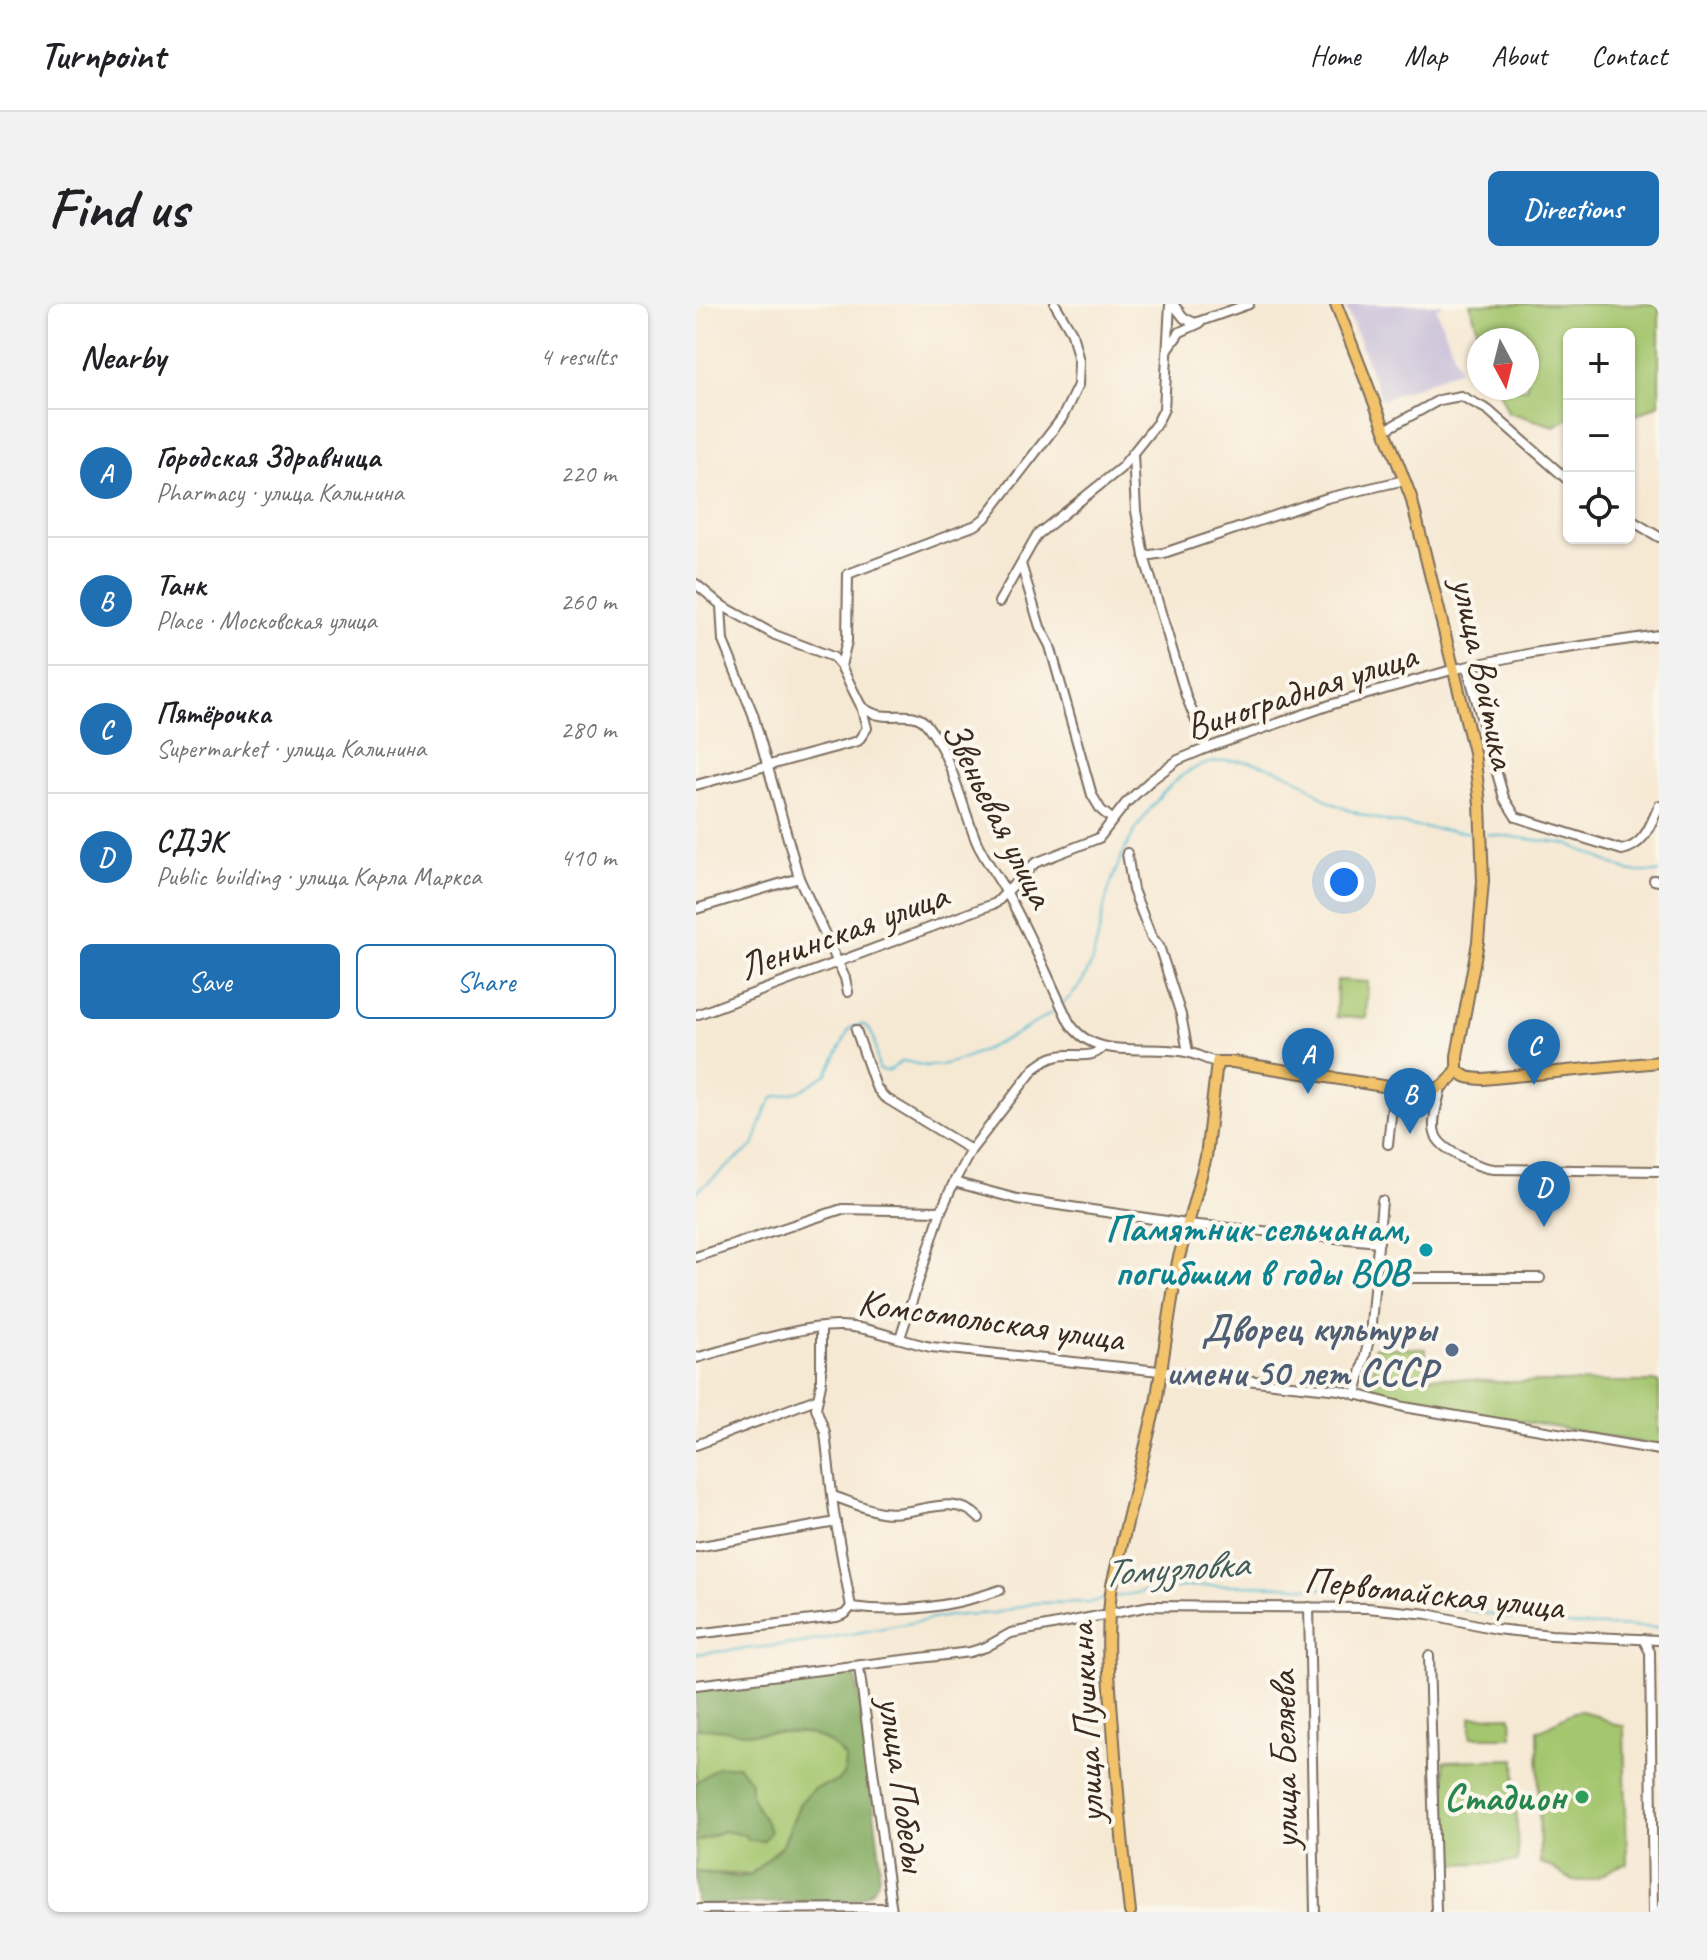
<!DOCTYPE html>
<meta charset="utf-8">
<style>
:root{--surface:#fff;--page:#f2f2f2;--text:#202124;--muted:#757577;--line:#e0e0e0;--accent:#1f6fb2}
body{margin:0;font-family:Caveat,sans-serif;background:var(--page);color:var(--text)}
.controls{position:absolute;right:24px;top:24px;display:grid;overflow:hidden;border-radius:12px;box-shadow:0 2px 6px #0004}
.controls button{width:72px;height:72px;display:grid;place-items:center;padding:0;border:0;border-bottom:2px solid var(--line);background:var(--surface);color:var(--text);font:40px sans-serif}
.compass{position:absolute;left:771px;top:24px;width:72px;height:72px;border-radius:50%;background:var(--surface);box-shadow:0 2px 6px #0004;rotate:173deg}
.you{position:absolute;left:648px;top:578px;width:28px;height:28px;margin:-20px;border:6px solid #fff;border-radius:50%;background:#1a73e8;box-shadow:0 0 0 12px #1a73e833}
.badge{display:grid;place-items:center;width:52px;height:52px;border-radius:50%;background:var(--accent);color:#fff;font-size:26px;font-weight:700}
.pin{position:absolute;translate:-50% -66px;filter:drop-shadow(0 2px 4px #0008)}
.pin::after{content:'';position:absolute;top:42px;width:28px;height:24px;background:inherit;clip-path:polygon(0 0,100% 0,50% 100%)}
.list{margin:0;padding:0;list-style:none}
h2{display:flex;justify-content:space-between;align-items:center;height:104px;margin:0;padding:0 32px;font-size:34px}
h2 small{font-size:26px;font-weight:400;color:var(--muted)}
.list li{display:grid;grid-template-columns:52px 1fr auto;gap:24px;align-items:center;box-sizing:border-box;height:128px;padding:0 32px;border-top:2px solid var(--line)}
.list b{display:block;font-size:30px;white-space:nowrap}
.list p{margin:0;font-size:26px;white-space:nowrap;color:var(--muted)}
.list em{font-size:26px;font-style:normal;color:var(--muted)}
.actions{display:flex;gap:16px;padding:24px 32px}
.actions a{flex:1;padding:18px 0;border:2px solid var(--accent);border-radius:12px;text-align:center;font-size:28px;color:var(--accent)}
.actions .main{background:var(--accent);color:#fff}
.icon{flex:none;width:44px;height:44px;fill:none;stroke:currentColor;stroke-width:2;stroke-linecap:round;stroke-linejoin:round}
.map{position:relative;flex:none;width:963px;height:1608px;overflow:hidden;border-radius:12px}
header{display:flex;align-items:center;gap:48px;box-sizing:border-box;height:112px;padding:0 40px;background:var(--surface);border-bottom:2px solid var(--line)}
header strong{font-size:38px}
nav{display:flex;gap:44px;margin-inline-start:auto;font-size:28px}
.intro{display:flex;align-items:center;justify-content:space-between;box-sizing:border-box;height:192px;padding:0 48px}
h1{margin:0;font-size:56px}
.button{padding:20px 36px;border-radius:12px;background:var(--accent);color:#fff;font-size:28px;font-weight:700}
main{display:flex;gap:48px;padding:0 48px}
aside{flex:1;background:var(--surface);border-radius:12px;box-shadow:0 2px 6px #0004}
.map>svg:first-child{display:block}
.industrial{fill:#c8bfd8}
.green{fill:#a4c66e;stroke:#707846;stroke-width:2}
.forest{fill:#83ab61;stroke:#5f6a40;stroke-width:2}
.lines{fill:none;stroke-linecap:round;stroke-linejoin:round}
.stream{stroke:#51b9cf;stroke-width:2}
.minor-casing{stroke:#7c6d5e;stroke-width:12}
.major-casing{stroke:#7c6d5e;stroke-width:14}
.minor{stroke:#fff;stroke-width:8}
.major{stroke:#f2c36a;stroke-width:10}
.culture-dot{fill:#0f9aa8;stroke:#fbf7ec;stroke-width:3}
.service-dot{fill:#5c6f8a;stroke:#fbf7ec;stroke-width:3}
.leisure-dot{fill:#2e9e5b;stroke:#fbf7ec;stroke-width:3}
.labels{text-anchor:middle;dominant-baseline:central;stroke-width:8;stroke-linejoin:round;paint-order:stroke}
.street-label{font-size:38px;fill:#3b2a1e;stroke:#fbf7ec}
.culture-label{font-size:38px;font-weight:bold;fill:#0d838f;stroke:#fbf7ec;text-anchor:end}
.service-label{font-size:38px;font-weight:bold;fill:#4e5e75;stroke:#fbf7ec;text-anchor:end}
.leisure-label{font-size:38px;font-weight:bold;fill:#27864d;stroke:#fbf7ec;text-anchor:end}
.water-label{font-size:40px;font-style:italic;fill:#435c5c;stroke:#fbf7ec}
</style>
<header>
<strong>Turnpoint</strong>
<nav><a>Home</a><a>Map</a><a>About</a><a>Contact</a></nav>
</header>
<div class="intro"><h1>Find us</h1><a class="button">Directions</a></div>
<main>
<aside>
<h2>Nearby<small>4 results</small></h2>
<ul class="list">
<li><span class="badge">A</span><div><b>Городская Здравница</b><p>Pharmacy · улица Калинина</p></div><em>220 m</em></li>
<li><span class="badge">B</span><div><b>Танк</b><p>Place · Московская улица</p></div><em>260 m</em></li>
<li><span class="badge">C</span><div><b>Пятёрочка</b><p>Supermarket · улица Калинина</p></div><em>280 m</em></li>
<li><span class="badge">D</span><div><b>СДЭК</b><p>Public building · улица Карла Маркса</p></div><em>410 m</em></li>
</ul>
<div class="actions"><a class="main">Save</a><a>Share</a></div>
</aside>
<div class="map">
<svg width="963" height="1608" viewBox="0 0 963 1608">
<rect width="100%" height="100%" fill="#fbf7ec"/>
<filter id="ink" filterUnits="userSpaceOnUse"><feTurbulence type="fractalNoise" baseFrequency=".0125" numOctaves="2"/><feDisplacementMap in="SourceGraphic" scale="16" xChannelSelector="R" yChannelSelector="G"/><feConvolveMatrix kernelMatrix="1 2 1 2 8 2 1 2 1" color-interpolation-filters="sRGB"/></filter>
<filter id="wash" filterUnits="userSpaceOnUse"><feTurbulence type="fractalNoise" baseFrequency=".006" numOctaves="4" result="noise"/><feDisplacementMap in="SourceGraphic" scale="32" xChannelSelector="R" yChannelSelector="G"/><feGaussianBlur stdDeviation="1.8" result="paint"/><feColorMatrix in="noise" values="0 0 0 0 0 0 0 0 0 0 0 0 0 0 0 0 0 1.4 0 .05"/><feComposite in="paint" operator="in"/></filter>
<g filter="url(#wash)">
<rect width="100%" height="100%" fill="#f6e9d4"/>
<polygon class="industrial" points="649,0 747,0 740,5 764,65 686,96"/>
<g class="green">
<polygon points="774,0 963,0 963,100 940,111 933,101 933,30 873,30 873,114 858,122 812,108 802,84 831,84 831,36 785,36"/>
<polygon points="641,676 672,678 670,714 640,713"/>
<polygon points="678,1043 730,1045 730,1072 802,1078 963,1078 963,1142 676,1091"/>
<path d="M883,1407C902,1408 915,1423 928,1422L931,1560C914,1561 906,1578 884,1577C865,1576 858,1560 844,1559L842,1426C853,1426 865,1410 883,1407Z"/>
<polygon points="815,1412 816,1433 775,1433 775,1413"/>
<path d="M14,1423C27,1425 40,1428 53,1429C92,1430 120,1420 149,1453V1470L142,1477L117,1485L104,1499L87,1541L54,1571L0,1568V1424Z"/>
<polygon points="819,1455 822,1558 750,1560 748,1457"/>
</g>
<g class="forest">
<path d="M152,1369L158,1371L161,1377L183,1546C185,1571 185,1590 156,1596L0,1601V1568L43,1573L54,1571L87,1541L104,1499L117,1485L142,1477L148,1470L149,1453C119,1418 91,1431 50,1429C33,1427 17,1423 0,1424V1387Z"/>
<path d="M43,1462L55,1478C52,1500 68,1509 74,1528L67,1537L53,1536L48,1531L27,1527L0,1538V1478L22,1463Z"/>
</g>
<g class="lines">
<g class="stream">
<polyline points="791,530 872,540 935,568 963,568"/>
<path d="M366,700C404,671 400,626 413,585C426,546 440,521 466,490C488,465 512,454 546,457C564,459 587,467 603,476C615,483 625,494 638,500C681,520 733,525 780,529"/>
<path d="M0,888L57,842L70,805L78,793L104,787L131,770L154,724L166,720C183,729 178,749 183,766C197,769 196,763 206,757C217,758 226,763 237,762C267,760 337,723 361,704"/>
<path d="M420,1293C494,1276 576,1280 650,1287C670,1289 691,1289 711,1293C761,1303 809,1316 860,1320C894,1323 929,1321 963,1324"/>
<polyline points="0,1350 105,1339 253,1312 299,1309 339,1299 396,1298 410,1295"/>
</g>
</g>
</g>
<g filter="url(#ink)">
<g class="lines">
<g class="minor-casing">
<g id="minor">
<polyline points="477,0 488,14 499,19 553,0"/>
<polyline points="472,45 484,28 504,19"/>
<polyline points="691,125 743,96 765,92 792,106 873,177"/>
<polyline points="437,150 440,207 448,252 490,392 511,444"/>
<polyline points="933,215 963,233"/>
<polyline points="448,252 468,249 631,194 709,176"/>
<polyline points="325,260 344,323 354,342 396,491 405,506 417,516"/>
<polyline points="0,280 25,301 79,331 137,353 145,362 165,402 171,424 162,437 0,481"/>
<polyline points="303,298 341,231 425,164 461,119 468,105 474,0"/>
<polyline points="25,301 27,337 57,410 103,574 149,674 152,688"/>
<polyline points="145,362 151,337 152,270 280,221 289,214 366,114 382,81 383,57 376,29 359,0"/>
<path d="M771,363L808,494L820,513L926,546C949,541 954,521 963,502"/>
<path d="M165,402C189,423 216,401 231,421C257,454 265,501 281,539C290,558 302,573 312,591C335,632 353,676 373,718C398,758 450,740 490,748C501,750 510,756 521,758"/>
<polyline points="431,549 437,586 455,632 463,642 485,711 492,748"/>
<polyline points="958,576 963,577"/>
<polyline points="0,605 103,574"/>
<polyline points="0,711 300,599 339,559 403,534 430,499 454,477 482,456 511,444 637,400 759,365 836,349 963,331"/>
<polyline points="160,726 180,783 188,793 275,846"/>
<path d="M745,783C743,796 735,816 739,829C742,845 783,864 798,865L963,867"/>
<polyline points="692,840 698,784"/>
<polyline points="258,878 321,895 491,920 683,938"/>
<polyline points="0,953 146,905 245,907"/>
<polyline points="681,974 844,974"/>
<polyline points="125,1024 125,1080 120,1104 129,1128 138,1209 155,1303"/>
<path d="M204,1034L245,907L258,878L275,846L338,765C346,759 352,754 362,752C379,748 394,757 407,743"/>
<path d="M0,1054C39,1043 105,1021 145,1022C176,1023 205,1037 235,1043L644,1086L708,1103L963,1146"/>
<polyline points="660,1091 674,1031 686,897"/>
<polyline points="0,1141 120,1095"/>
<path d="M137,1192C152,1197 169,1205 185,1208C217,1214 257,1186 283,1214"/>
<polyline points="0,1243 140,1218"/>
<polyline points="613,1303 619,1608"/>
<path d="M0,1330L141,1313L149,1310L155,1303C207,1310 255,1303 304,1286"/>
<polyline points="947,1335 954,1348 957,1608"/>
<polyline points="733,1352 740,1608"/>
<polyline points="163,1363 196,1608"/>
<polyline points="0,1381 274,1348 290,1343 315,1329 454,1302 671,1304 732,1310 800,1325 855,1331 963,1336"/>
<polyline points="0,1605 195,1604"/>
</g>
</g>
<g class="major-casing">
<g id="major">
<polyline points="640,0 715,193 778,448 784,500 787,577 782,638 761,752 761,765"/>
<path d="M761,765C768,775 776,774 787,775L963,758"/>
<path d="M434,1608C427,1546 421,1485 417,1423C413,1376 409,1328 416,1281L460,1099L482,957L510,853L521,758H537L724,788C741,788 753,780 761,765"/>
</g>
</g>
<use href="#minor" class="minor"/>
<use href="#major" class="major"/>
</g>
</g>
<circle class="culture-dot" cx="730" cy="946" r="8"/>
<circle class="service-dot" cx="756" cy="1046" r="8"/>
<circle class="leisure-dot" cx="886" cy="1493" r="8"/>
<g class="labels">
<g class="street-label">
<text transform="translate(788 369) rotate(78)">улица Войтика</text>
<text transform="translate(605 387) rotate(-18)">Виноградная улица</text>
<text transform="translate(302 510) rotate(63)">Звеньевая улица</text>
<text transform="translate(147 627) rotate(-20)">Ленинская улица</text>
<text transform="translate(295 1016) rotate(8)">Комсомольская улица</text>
<text transform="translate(738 1289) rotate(6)">Первомайская улица</text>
<text transform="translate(390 1419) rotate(-93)">улица Пушкина</text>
<text transform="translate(588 1456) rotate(-91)">улица Беляева</text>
<text transform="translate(207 1480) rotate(82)">улица Победы</text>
</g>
<g class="culture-label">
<text x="714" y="924">Памятник сельчанам,<tspan x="714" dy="44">погибшим в годы ВОВ</tspan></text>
</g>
<g class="service-label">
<text x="740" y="1024">Дворец культуры<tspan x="740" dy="44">имени 50 лет СССР</tspan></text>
</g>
<g class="leisure-label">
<text x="870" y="1493">Стадион</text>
</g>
<g class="water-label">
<text transform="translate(479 1264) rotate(-4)">Томузловка</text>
</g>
</g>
</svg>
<div class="controls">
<button>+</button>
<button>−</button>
<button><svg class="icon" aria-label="locate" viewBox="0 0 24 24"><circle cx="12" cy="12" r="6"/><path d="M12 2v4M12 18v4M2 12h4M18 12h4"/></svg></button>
</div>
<svg class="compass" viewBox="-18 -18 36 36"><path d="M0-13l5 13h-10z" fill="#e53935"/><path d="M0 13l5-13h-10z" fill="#757577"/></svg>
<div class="you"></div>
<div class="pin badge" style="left:612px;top:790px">A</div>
<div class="pin badge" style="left:714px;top:830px">B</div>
<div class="pin badge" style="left:838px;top:781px">C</div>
<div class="pin badge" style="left:848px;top:923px">D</div>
</div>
</main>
